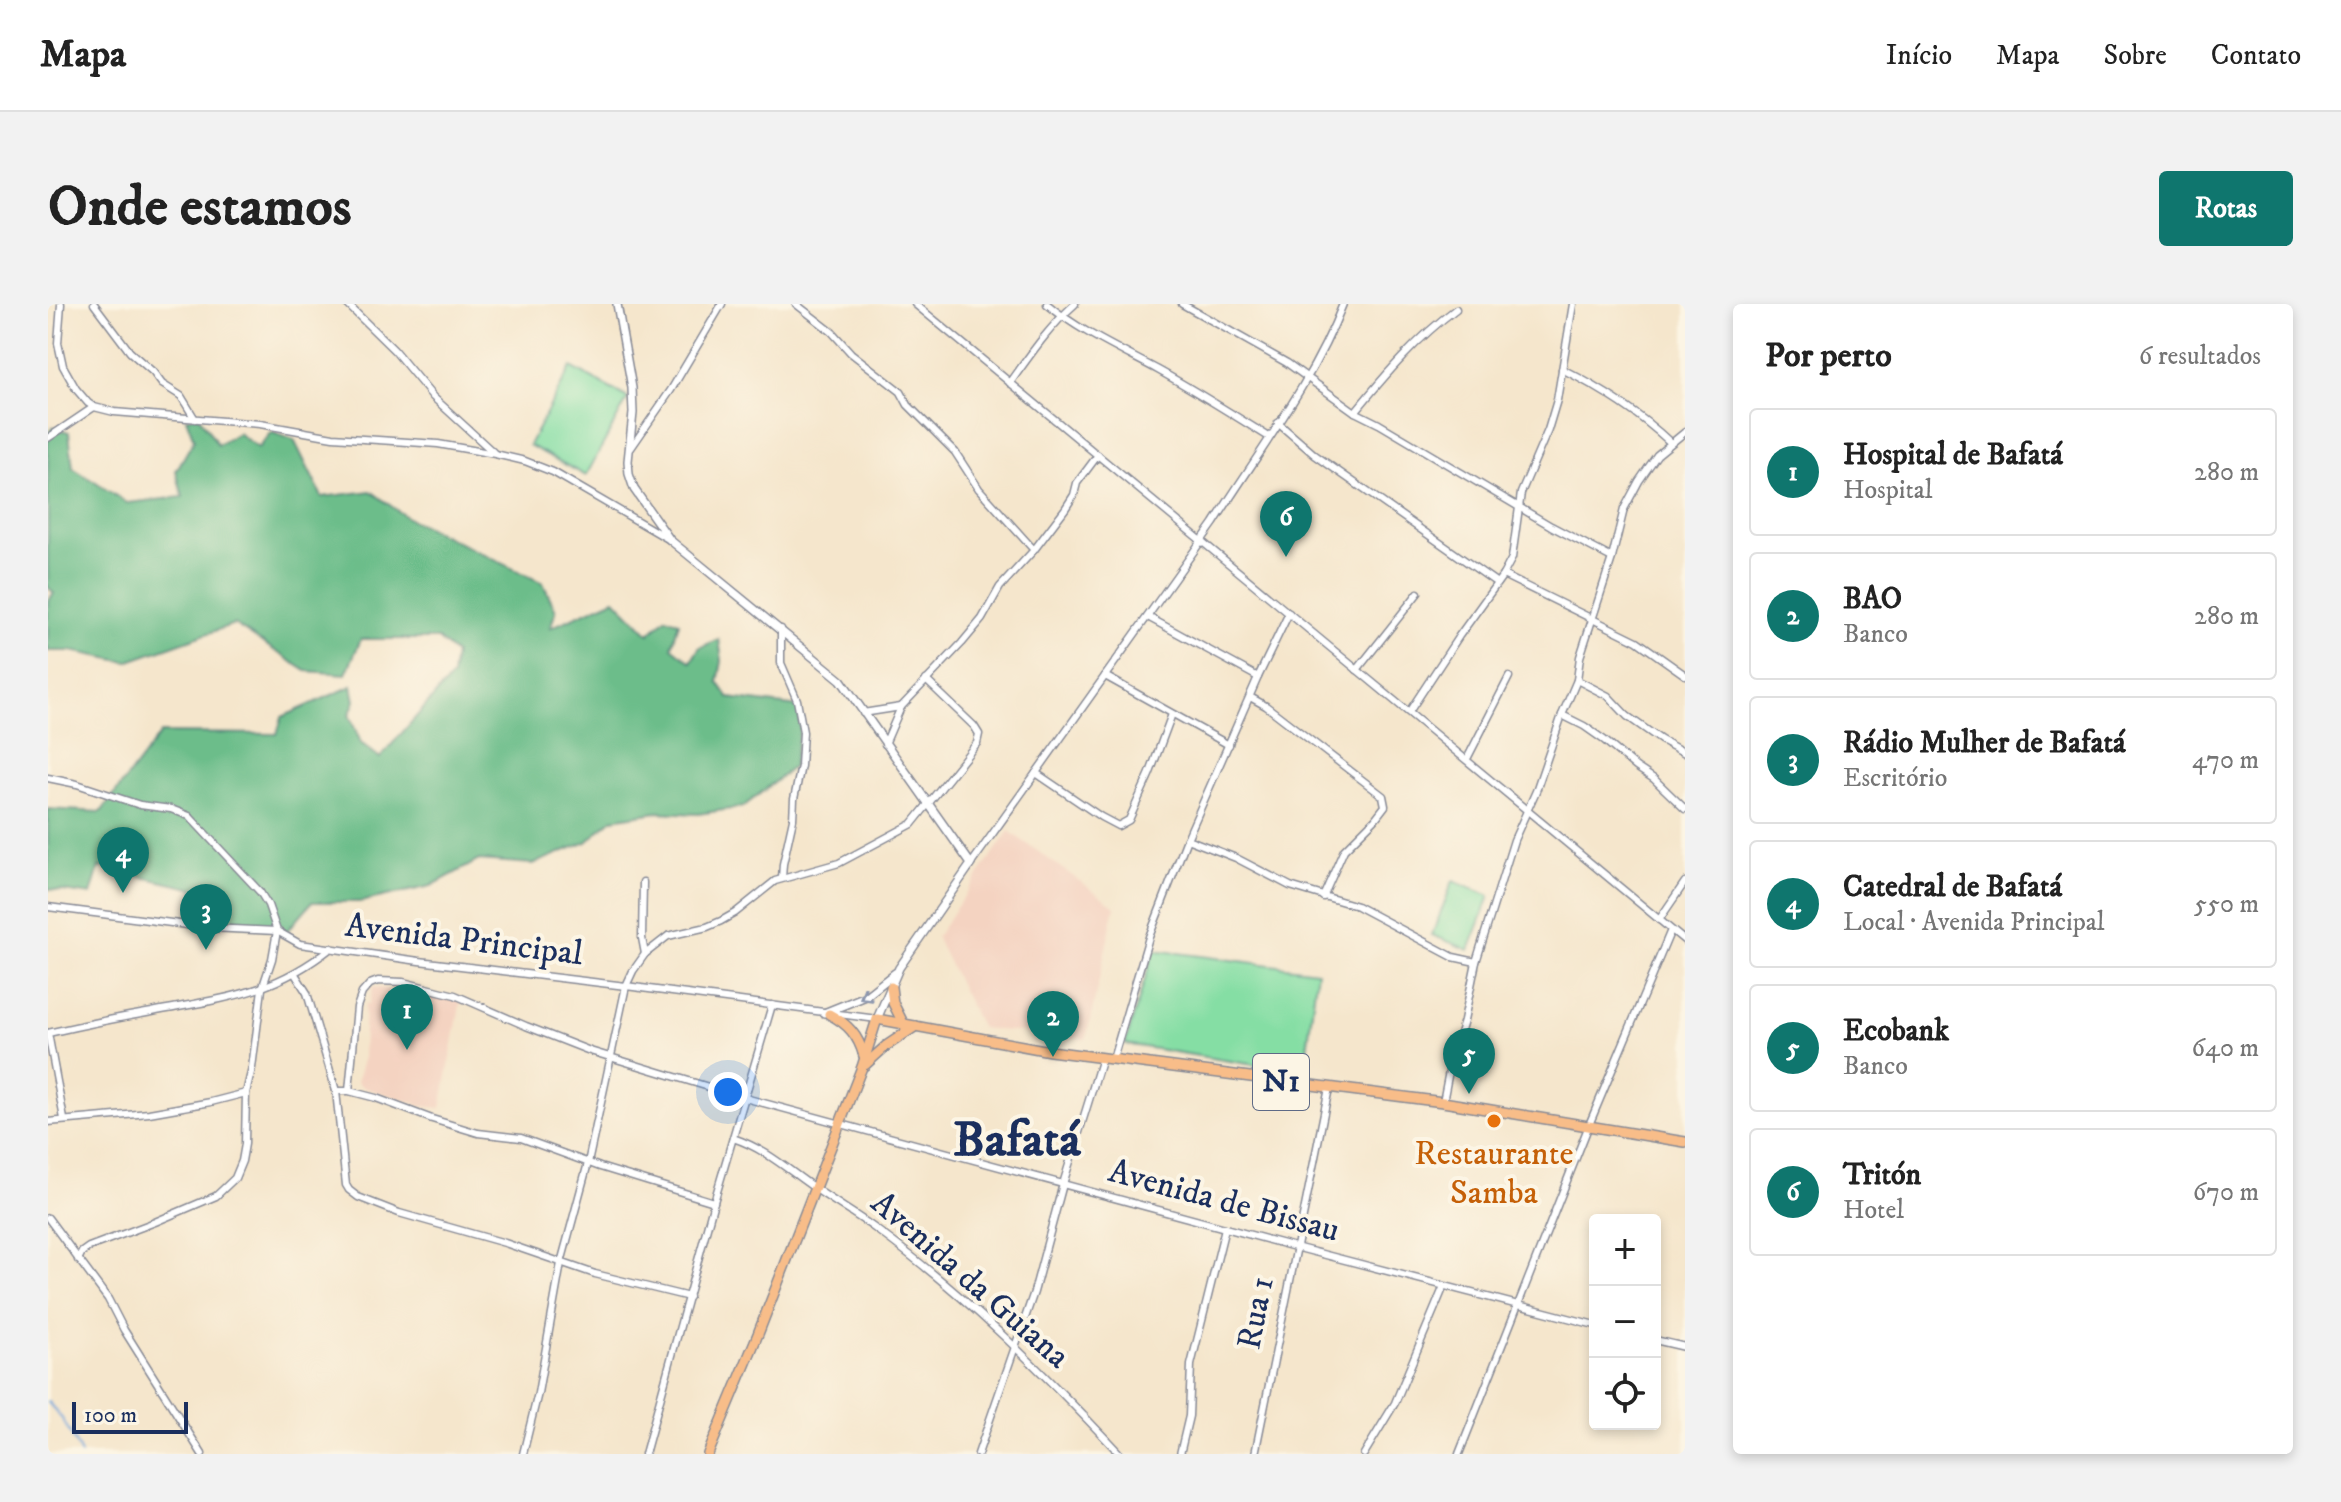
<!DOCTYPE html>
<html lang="pt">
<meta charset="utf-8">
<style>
:root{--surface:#fff;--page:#f2f2f2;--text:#222;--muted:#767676;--line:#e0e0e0;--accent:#0f766e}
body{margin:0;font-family:"IM FELL DW Pica",serif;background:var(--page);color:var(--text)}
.controls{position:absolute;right:24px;bottom:24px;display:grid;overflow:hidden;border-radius:8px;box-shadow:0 4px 12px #0003}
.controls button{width:72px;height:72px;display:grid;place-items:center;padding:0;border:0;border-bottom:2px solid var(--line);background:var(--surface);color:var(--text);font:40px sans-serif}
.scale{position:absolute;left:24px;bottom:20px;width:116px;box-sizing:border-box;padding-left:8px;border:4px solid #1b2f5e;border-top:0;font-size:22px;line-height:28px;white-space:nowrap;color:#1b2f5e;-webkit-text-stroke:6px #fcf5e5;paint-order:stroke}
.you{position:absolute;left:680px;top:788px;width:28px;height:28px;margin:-20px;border:6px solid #fff;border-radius:50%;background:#1a73e8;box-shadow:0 0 0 12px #1a73e833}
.badge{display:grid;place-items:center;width:52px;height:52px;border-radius:50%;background:var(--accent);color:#fff;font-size:26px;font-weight:700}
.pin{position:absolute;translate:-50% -66px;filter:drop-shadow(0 2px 4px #0008)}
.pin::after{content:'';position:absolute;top:42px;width:28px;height:24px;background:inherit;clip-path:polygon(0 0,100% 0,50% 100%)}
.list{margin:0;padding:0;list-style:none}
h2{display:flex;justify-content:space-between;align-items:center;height:104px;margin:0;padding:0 32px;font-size:34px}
h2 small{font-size:26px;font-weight:400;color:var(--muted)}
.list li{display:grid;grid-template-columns:52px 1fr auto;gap:24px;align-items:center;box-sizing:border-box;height:128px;margin:0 16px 16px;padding:0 16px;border:2px solid var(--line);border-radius:8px}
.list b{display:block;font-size:30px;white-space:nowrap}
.list p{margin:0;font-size:26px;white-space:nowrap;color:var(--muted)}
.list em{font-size:26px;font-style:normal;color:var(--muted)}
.icon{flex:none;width:44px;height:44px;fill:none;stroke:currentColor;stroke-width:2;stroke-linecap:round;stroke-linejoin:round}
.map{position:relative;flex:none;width:1637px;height:1150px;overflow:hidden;border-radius:8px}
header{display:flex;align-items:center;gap:48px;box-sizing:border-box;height:112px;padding:0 40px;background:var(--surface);border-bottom:2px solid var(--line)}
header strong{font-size:38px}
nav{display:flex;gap:44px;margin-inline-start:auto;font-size:28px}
.intro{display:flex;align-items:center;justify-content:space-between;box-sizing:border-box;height:192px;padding:0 48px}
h1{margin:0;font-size:56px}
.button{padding:20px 36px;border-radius:8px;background:var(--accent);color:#fff;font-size:28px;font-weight:700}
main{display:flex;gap:48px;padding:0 48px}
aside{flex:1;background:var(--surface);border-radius:8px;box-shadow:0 4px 12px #0003}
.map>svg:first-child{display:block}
.built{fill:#f4d3c1}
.green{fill:#85dea4;stroke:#508681;stroke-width:2}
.forest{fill:#6cbd8a;stroke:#447674;stroke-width:2}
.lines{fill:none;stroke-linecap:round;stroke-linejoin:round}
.stream{stroke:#6fa4dc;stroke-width:2}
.minor-casing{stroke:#888a95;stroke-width:9}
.tertiary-casing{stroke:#888a95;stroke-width:10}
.primary-casing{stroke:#888a95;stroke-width:12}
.minor{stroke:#fff;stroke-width:6}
.tertiary{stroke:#fff;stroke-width:7}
.primary{stroke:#f8bd89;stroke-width:9}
.oneway{stroke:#8d97ae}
.food-dot{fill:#e8710a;stroke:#fcf5e5;stroke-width:3}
.labels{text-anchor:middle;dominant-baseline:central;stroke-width:8;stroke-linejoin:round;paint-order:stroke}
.shield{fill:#fcf5e5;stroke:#5e6a86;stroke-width:2}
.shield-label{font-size:32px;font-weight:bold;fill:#1b2f5e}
.street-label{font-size:34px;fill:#1b2f5e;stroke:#fcf5e5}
.food-label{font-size:34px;fill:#c56008;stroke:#fcf5e5}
.town-label{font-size:50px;font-weight:bold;fill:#1b2f5e;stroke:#fcf5e5}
</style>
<header>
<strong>Mapa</strong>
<nav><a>Início</a><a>Mapa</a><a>Sobre</a><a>Contato</a></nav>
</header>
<div class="intro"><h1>Onde estamos</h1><a class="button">Rotas</a></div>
<main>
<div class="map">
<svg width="1637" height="1150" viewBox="0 0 1637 1150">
<rect width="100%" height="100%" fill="#fcf5e5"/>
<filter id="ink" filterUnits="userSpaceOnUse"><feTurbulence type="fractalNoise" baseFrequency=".0125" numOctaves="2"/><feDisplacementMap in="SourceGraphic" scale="16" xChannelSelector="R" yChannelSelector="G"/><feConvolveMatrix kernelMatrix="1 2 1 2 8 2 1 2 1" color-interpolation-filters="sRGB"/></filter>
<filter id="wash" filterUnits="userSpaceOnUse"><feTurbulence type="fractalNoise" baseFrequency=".006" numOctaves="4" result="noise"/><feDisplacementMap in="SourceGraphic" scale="32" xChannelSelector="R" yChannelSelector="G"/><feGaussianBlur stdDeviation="1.8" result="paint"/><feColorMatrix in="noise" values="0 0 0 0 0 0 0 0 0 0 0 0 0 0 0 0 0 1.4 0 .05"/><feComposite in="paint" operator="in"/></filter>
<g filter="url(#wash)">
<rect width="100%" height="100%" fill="#f5e6cc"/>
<g class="built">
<polygon points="961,527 1067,602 1038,735 933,724 888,633"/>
<polygon points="325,683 413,696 393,804 370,802 367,799 317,784 309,778 315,755 317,700 321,700"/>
</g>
<g class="green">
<polygon points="523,63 580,94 538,172 481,141"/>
<polygon points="1405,577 1442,592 1421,646 1384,631"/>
<polygon points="1106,646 1269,667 1256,769 1077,740"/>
</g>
<polygon class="forest" points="151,112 170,141 190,129 210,144 223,128 246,136 274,193 323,187 359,214 495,279 508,307 502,324 567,295 601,330 618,314 631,318 624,343 643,358 651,344 671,335 674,357 670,378 681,394 751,403 752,425 745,463 695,503 650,510 609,508 564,515 539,538 485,560 431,556 383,582 312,598 264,598 238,628 140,612 147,585 51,563 43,591 0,585 0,505 53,508 113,429 229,430 234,413 304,382 307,397 301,411 313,439 332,454 404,372 407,350 390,335 313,335 298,370 258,367 186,320 79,358 23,347 0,347 0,296 6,289 0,283 0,130 5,123 21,128 25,164 79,199 135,193 128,167 146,136 138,114"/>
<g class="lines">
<polyline class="stream" points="0,1098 15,1116 33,1150"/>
</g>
</g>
<g filter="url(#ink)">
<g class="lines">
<g class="minor-casing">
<g id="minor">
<polyline points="13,0 10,39 15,62 28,85 40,99 46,103 66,108 212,120 285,133 390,140 447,150 477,157 505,168 622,236"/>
<polyline points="46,0 82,48 105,68 114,80 133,92 147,115"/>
<polyline points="299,0 346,46 385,93 445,148"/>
<polyline points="748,0 784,28 803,49 853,88 860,101 907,148 931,185 986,246"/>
<polyline points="867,0 1637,637"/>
<path d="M999,0C1031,27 1073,46 1110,66C1148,87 1184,110 1221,133"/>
<polyline points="1134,0 1239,59 1307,108 1331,120 1503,222 1564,254"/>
<path d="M1514,65C1554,85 1590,108 1623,139"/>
<path d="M962,79C982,51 1001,23 1027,0"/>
<path d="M1307,108C1338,70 1369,34 1408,5"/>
<polyline points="1230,119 1267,151 1449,279"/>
<polyline points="0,134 46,103"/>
<polyline points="583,144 623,86 674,0"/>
<polyline points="1455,271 1589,337 1637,371"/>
<polyline points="1100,313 1210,373"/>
<polyline points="733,325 733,359 749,396 755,428 753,462 746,495 745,515 735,560 734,574"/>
<polyline points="1309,366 1370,289"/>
<polyline points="1057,372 1181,441"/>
<polyline points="1529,376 1560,392 1579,412 1613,436 1637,449"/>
<polyline points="1202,393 1218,402 1335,492 1337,502 1327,515 1296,546 1275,593"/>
<polyline points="1361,408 1411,332 1455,271 1464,254 1473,189 1500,126 1509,96 1525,0"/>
<polyline points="815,409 853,403"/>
<polyline points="1514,411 1536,422 1556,436 1588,463 1606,475 1637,505"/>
<polyline points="837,440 853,403 914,339 934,315 952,283 986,246 1017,205 1026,191 1029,179 1050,151"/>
<polyline points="1419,455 1461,373"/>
<polyline points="988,469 1053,513 1070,522 1081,516 1102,469 1124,410"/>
<polyline points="0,474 29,480 92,501 123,505 141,512 212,588 220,601 229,627 224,655 214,685 204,764 198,789 197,840 194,857 187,874 168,892 107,918 41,943 34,948 30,956"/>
<polyline points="1139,535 1188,554 1242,582 1309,602 1405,653 1428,658"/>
<path d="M923,560L1166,219C1211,147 1264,80 1295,0"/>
<polyline points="595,578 594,634 597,650"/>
<polyline points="0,603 162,624 229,627 252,640 371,657 578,682 829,715"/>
<polyline points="1611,616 1637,578"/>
<polyline points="247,670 259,689 288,787 298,881 301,886 310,893 351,909 457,939 547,970 641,993"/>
<path d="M0,729C35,721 69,714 104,708C175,694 224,691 283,644"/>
<polyline points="0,729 16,815"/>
<polyline points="1065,755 1101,633 1139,535 1210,373 1241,309"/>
<polyline points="288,787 301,787 309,703 314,689 322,680 330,677 355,678 407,691 478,722 542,747 697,794 1247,943 1547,1021"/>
<polyline points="301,787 328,794 384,815 430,829 473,834 552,863 666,898"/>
<polyline points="1395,798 1402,762 1416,716 1428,658 1466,536 1488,487 1514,411 1529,376 1532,353 1564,254 1576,205 1591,177 1609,151 1637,128"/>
<polyline points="0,818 101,809 163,798 198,789"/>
<path d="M685,834C718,845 740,866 768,885C788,899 809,911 829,926C918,991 996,1069 1072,1150"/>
<polyline points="0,914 60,995 76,1026 154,1150"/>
<polyline points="1607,1036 1637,1043"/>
<polyline points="475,1150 490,1089 513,959 540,859 578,682 585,667 597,650 620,632 659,623 673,617 687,609 727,577 791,559 864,520 929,439 931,430 926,422 878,376"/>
<polyline points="597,1150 666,898 724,701"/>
<polyline points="930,1150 986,988 1015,880 1054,754"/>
<polyline points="1132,1150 1141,1112 1143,1061 1177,924"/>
<polyline points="1207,1150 1281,784"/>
<polyline points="1316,1150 1347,1099 1396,982"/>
<polyline points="1411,1150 1541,821 1623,626"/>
</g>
</g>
<g class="tertiary-casing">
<g id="tertiary">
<polyline points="569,0 584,84 585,109 580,157 581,170 586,185 622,236 793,376 923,560 851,664 829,715"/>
<polyline points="776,709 818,692 847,669"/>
</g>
</g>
<g class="primary-casing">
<g id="primary">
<polyline points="843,683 845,699 856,721"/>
<path d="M781,710C800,720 810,731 816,752"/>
<polyline points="817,761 838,742 868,722"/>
<polyline points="660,1150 710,1030 814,763 829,715 1002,747 1395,798 1637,838"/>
</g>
</g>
<use href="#minor" class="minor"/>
<use href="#tertiary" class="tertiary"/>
<use href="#primary" class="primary"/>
</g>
<defs><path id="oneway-chevron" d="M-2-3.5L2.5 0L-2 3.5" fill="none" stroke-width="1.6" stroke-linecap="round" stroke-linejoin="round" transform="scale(2)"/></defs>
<use class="oneway" href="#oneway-chevron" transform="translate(817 692) rotate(150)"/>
</g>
<circle class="food-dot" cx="1446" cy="817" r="8"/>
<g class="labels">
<rect class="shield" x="1205" y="750" width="56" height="56" rx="6"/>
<g class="shield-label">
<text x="1233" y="778">N1</text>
</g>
<g class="street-label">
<text transform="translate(416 636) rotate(7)">Avenida Principal</text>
<text transform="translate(1176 897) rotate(15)">Avenida de Bissau</text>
<text transform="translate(922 976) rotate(41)">Avenida da Guiana</text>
<text transform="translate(1208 1009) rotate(-79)">Rua 1</text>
</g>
<g class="food-label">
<text x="1446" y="850">Restaurante<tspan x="1446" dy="39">Samba</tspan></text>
</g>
<g class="town-label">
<text x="969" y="836">Bafatá</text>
</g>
</g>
</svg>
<div class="controls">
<button>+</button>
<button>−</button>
<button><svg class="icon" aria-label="locate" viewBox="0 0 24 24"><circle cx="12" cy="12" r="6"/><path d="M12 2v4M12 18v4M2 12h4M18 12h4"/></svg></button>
</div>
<div class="scale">100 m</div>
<div class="you"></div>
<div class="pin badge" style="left:359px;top:746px">1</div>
<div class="pin badge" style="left:1005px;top:753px">2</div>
<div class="pin badge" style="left:158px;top:646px">3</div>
<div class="pin badge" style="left:75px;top:589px">4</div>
<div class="pin badge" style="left:1421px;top:790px">5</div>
<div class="pin badge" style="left:1238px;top:253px">6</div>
</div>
<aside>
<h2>Por perto<small>6 resultados</small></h2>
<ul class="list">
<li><span class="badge">1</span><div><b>Hospital de Bafatá</b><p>Hospital</p></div><em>280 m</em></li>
<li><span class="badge">2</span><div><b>BAO</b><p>Banco</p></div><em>280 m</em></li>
<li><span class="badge">3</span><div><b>Rádio Mulher de Bafatá</b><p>Escritório</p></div><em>470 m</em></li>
<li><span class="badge">4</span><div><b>Catedral de Bafatá</b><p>Local · Avenida Principal</p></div><em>550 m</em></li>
<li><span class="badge">5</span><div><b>Ecobank</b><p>Banco</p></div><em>640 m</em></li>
<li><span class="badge">6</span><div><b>Tritón</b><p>Hotel</p></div><em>670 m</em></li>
</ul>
</aside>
</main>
